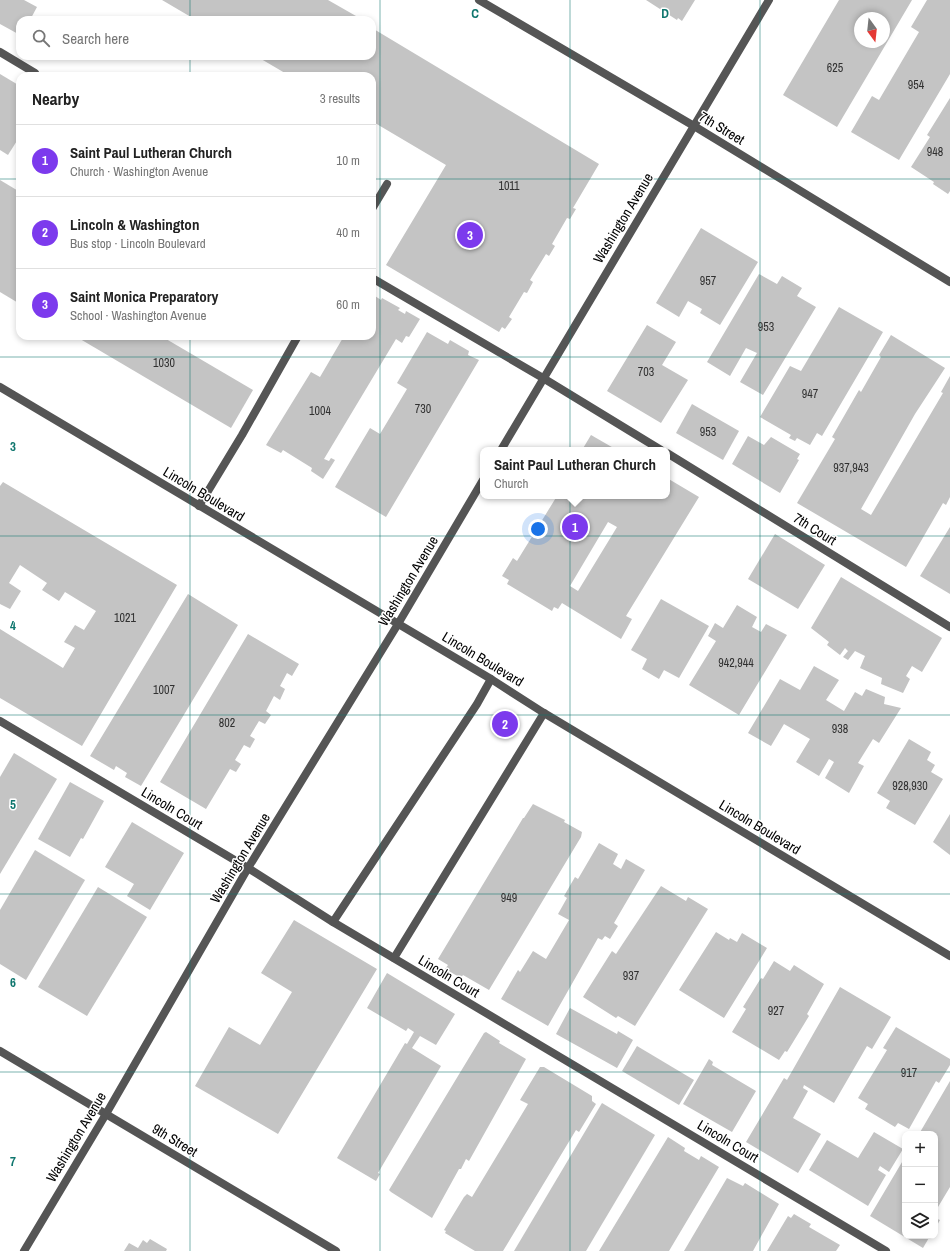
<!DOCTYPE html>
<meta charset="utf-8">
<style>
:root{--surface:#fff;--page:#f2f2f2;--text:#222;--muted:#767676;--line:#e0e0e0;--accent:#7c3aed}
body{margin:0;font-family:"Archivo Narrow",sans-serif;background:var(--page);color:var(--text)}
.controls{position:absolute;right:12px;bottom:12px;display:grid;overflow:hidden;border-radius:8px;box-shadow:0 2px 6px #0003}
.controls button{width:36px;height:36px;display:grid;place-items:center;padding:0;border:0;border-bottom:1px solid var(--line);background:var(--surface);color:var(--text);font:20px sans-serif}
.compass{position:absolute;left:854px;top:12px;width:36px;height:36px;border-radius:50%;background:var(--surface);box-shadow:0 2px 6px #0003;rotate:165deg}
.you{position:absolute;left:538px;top:529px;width:14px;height:14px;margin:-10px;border:3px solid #fff;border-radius:50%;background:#1a73e8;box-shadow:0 0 0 6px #1a73e833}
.badge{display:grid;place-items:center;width:26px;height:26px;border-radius:50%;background:var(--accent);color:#fff;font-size:13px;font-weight:700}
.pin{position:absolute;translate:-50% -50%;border:2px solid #fff;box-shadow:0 1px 4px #0006}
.popup{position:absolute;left:480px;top:447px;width:190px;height:52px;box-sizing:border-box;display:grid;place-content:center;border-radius:8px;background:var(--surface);filter:drop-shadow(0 1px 3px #0005);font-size:13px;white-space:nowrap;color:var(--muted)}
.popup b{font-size:15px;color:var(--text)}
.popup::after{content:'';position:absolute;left:50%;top:100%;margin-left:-8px;border:8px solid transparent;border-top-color:var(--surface)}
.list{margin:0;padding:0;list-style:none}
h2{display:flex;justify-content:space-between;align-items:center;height:52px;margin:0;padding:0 16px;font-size:17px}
h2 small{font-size:13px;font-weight:400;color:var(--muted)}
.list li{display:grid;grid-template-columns:26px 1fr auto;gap:12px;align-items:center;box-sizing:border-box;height:72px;padding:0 16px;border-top:1px solid var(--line)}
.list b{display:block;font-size:15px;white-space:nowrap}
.list p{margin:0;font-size:13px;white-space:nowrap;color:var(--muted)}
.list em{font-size:13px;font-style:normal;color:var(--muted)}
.icon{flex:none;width:22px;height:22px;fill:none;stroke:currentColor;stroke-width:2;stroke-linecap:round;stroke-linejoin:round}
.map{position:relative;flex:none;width:950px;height:1251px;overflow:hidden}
.search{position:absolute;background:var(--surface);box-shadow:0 2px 6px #0003;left:16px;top:16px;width:360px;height:44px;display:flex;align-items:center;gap:10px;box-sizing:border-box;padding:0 14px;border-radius:12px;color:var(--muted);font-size:15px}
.panel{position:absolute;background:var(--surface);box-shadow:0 2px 6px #0003;left:16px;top:72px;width:360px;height:268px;border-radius:12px}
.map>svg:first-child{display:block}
.building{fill:#c4c4c4;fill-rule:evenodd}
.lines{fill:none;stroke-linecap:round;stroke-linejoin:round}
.service{stroke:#555;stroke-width:8}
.minor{stroke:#555;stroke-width:8}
.tertiary{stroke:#555;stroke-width:8}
.grid{fill:none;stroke:#0f766e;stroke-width:1;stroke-opacity:0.55}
.labels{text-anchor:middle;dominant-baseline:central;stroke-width:3;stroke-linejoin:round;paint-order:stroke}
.number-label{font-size:12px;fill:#313131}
.street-label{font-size:14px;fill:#000;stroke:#fff}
.grid-label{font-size:13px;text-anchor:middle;font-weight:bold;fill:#0f766e;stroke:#fff;stroke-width:3;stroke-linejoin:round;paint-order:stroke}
</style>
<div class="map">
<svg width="950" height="1251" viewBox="0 0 950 1251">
<rect width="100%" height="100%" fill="#fff"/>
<g class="building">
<polygon points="0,0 24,0 37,7 30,20 20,20 20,35 0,24"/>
<polygon points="162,0 328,0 356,16 355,18 358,20 196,20"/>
<polygon points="646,0 695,0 682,21 678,18 677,20"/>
<path d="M839,0H912L837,127L783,95ZM860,18H884V42H860Z"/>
<polygon points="927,0 950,0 950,74 899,160 851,132 872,96 879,100 919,32 911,27"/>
<polygon points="372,28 599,164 573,208 576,209 570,219 567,218 552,244 555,246 549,256 546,254 530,280 533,282 527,293 524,292 509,317 512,319 505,329 502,327 499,332 386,265 446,165 375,123 372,128 372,76 290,76 256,56 372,56"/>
<polygon points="0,74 20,86 20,136 8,155 0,150"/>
<polygon points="950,98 950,191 948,194 933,184 934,182 911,167 930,137 927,135"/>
<polygon points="0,180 20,192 20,304 0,292"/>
<polygon points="701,228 758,262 720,325 700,313 702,309 688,301 679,317 656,303"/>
<polygon points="759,274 777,284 782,276 802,288 797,296 816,307 763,395 740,382 757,353 746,348 730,376 707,362"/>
<polygon points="372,291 376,293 375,296 381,300 382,298 400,308 398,310 405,314 406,311 420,319 409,337 406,336 402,343 396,339 324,459 329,461 331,458 335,460 323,479 311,471 312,468 283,450 281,453 266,445 311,372 320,377 344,336 372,336"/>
<polygon points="839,307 883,332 822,436 817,433 810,445 797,438 795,441 789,438 791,435 760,417 790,366 801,371"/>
<polygon points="647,325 676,342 662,365 688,380 661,423 607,391"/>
<polygon points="427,332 448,344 450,340 469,351 468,355 479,360 386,517 335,487 370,428 380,434 407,389 397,383"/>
<polygon points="891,335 945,368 915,414 861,509 871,515 943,393 941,392 950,376 950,497 946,505 943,503 906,567 797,503 835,439 832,437 859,390 861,392 881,357 879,355"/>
<polygon points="75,336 161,336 253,390 231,428"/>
<polygon points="692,404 739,431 723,460 676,433"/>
<polygon points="591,435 617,450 582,450"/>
<polygon points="748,436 764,445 771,437 800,454 797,459 799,460 780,493 732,464"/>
<path d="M667,478L699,497L626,616L632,619L621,639L562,603L558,609L554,607L552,611L507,584L509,580L502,576L513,558L517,561L557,496H667ZM608,522L617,527L578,591L570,586Z"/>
<polygon points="3,482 177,585 82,746 0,698 0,629 63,668 75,648 64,642 75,625 84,630 96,611 65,592 59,601 42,590 47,583 20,565 9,583 21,591 10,609 0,604 0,486"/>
<polygon points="950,527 950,594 920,576"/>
<polygon points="775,534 825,565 798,609 748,579"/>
<polygon points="841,577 942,638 922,672 912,666 906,676 910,679 903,693 881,684 882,678 860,668 865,656 855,651 848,660 843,657 848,651 845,648 840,655 827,645 829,642 811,628"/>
<polygon points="188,594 238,625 141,786 125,777 127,773 116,766 114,770 90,756"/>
<polygon points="661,599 709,626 679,678 664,670 659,679 642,669 647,659 631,650"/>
<polygon points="737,605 757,617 752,627 761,632 766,624 787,635 739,715 689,685 716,641 708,636 715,623 723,628"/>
<polygon points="248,634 299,664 292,676 287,673 280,686 285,689 280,700 274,696 266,711 271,715 265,724 259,721 250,736 255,739 250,748 244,745 235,760 241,764 236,772 230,769 206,809 160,782"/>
<polygon points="814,666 839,680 826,700 844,711 855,692 862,696 866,689 885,697 884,704 901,708 879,743 873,739 858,763 864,766 849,793 825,778 834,762 829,759 819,776 796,762 810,739 784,724 771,746 748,733 780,679 800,690"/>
<polygon points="909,739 931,752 927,760 935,765 931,772 943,779 915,825 886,808 890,801 877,793"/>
<polygon points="14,753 57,779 0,874 0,777"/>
<polygon points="70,782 104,801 83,839 81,838 70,857 38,839"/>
<polygon points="533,804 565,820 564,822 582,832 581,837 489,990 463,975 461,978 445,969 448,965 438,959 523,818 524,818"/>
<polygon points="950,814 950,855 933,842"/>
<polygon points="132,822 184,853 150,910 127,896 134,884 105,867"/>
<polygon points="599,843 618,854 613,864 621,869 626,859 645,870 614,923 618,926 610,939 605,936 602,940 598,938 548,1026 501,999 518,970 520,972 533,951 546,959 569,920 558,914 567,898 564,896 575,877 578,879"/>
<polygon points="35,850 85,880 26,980 0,964 0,910"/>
<polygon points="661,886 686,901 688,897 708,909 635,1026 618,1016 616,1018 583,997 612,951 616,954"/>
<polygon points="98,887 147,917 87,1016 38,987"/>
<polygon points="294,920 377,969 278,1134 195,1086 229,1027 260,1045 292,992 261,973"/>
<polygon points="716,932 729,940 730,938 737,942 742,933 767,948 724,1018 679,990"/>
<polygon points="774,961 790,971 794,965 824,984 807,1014 809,1016 787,1052 785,1051 779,1060 732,1032 746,1009 743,1007 761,978 763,979"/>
<polygon points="387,973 455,1014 436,1045 420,1036 412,1048 441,1066 378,1173 380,1174 376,1181 337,1158 405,1043 407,1044 414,1032 408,1028 406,1031 367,1008"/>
<polygon points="840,987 891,1017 872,1049 867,1046 834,1103 804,1085 803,1088 808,1091 793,1118 821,1134 798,1173 746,1142 784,1078 787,1080"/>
<polygon points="570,1008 617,1034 618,1031 633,1040 617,1068 556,1034"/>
<polygon points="896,1027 950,1059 950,1065 939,1083 936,1081 909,1129 898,1123 895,1127 865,1109 868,1104 858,1098 887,1050 883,1048"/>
<polygon points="486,1032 500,1041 499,1043 526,1059 469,1161 466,1159 461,1169 459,1169 432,1218 391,1192 389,1190 484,1033"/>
<polygon points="637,1046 694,1080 679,1105 622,1071"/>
<polygon points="709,1059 713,1062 712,1065 756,1091 732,1132 683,1104"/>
<polygon points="540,1067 544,1067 592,1096 592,1101 596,1104 579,1132 576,1130 503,1251 475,1251 445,1233 446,1231 444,1230 464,1197 467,1194 472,1197 528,1104 520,1100"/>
<polygon points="950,1081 950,1187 935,1212 935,1134 919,1134"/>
<polygon points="602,1103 655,1135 586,1251 514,1251"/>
<polygon points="874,1132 903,1149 889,1172 880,1166 878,1170 886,1175 868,1206 809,1170 827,1140 858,1158"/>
<polygon points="668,1137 685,1148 684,1151 699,1160 701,1156 719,1167 669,1251 599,1251"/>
<polygon points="905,1157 905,1236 930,1236 923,1248 870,1216"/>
<polygon points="727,1178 743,1186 745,1183 779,1204 753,1251 684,1251"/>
<polygon points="794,1214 811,1224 809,1227 840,1245 836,1251 767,1251 788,1216 791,1218"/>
<polygon points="935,1218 940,1220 935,1229"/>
<polygon points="150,1239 167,1249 166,1251 124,1251 129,1243 138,1248 143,1240 147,1243"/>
</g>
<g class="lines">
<g class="service">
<polyline points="0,52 35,73"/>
<polyline points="372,209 387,184"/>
<polyline points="372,278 543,378 661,450"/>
<polyline points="667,453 950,627"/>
<polyline points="199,506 242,435 298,336"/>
<polyline points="0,721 248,868 333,922 886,1251"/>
<polyline points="333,922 477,704 491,679"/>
<polyline points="394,958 544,713"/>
</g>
<g class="minor">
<polyline points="479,0 694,126 950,282"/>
<polyline points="501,450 769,0"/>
<polyline points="0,1051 336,1251"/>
<polyline points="24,1251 106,1114 248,868 398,624 483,480"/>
</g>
<polyline class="tertiary" points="0,387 491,679 544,713 950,956"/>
</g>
<path class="grid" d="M190,0V20M380,0V1251M570,0V1251M760,0V1251M190,56V76M0,179H20M372,179H950M190,336V1251M0,357H950M0,536H950M0,715H950M0,894H950M0,1072H950"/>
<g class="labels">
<g class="number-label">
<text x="835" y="68">625</text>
<text x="916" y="85">954</text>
<text x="935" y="152">948</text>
<text x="509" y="186">1011</text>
<text x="708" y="281">957</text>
<text x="766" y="327">953</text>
<text x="164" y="363">1030</text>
<text x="646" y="372">703</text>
<text x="810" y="394">947</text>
<text x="423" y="409">730</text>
<text x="320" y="411">1004</text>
<text x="708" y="432">953</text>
<text x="851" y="468">937,943</text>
<text x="125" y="618">1021</text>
<text x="736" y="663">942,944</text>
<text x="164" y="690">1007</text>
<text x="227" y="723">802</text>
<text x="840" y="729">938</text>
<text x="910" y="786">928,930</text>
<text x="509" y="898">949</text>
<text x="631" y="976">937</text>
<text x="776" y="1011">927</text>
<text x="909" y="1073">917</text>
</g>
<g class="street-label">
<text transform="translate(722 128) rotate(31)">7th Street</text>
<text transform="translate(623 218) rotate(-59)">Washington Avenue</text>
<text transform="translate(204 494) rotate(31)">Lincoln Boulevard</text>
<text transform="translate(815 529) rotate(32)">7th Court</text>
<text transform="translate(408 581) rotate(-59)">Washington Avenue</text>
<text transform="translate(483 659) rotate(31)">Lincoln Boulevard</text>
<text transform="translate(172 808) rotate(31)">Lincoln Court</text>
<text transform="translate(760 827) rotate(31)">Lincoln Boulevard</text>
<text transform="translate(240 858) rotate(-59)">Washington Avenue</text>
<text transform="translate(449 976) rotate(31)">Lincoln Court</text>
<text transform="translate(76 1137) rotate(-59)">Washington Avenue</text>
<text transform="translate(175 1140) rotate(31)">9th Street</text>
<text transform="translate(728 1141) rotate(31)">Lincoln Court</text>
</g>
</g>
<g class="grid-label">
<text x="475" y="18">C</text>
<text x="665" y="18">D</text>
<text x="13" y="451">3</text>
<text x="13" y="630">4</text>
<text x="13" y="809">5</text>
<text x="13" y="987">6</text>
<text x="13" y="1166">7</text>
</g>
</svg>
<div class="controls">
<button>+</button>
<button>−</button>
<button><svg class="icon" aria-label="layers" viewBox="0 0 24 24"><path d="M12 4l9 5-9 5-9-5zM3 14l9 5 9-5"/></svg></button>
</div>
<svg class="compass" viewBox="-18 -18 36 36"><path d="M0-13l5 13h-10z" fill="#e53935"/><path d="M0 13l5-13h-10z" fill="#767676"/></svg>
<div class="you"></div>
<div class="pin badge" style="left:575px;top:527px">1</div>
<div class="popup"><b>Saint Paul Lutheran Church</b>Church</div>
<div class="pin badge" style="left:505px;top:724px">2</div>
<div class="pin badge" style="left:470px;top:235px">3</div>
<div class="search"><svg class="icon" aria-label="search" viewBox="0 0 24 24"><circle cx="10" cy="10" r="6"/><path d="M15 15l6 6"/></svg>Search here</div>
<section class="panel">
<h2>Nearby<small>3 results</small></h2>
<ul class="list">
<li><span class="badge">1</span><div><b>Saint Paul Lutheran Church</b><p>Church · Washington Avenue</p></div><em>10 m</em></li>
<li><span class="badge">2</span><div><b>Lincoln &amp; Washington</b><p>Bus stop · Lincoln Boulevard</p></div><em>40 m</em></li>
<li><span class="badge">3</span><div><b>Saint Monica Preparatory</b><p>School · Washington Avenue</p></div><em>60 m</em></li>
</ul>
</section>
</div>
